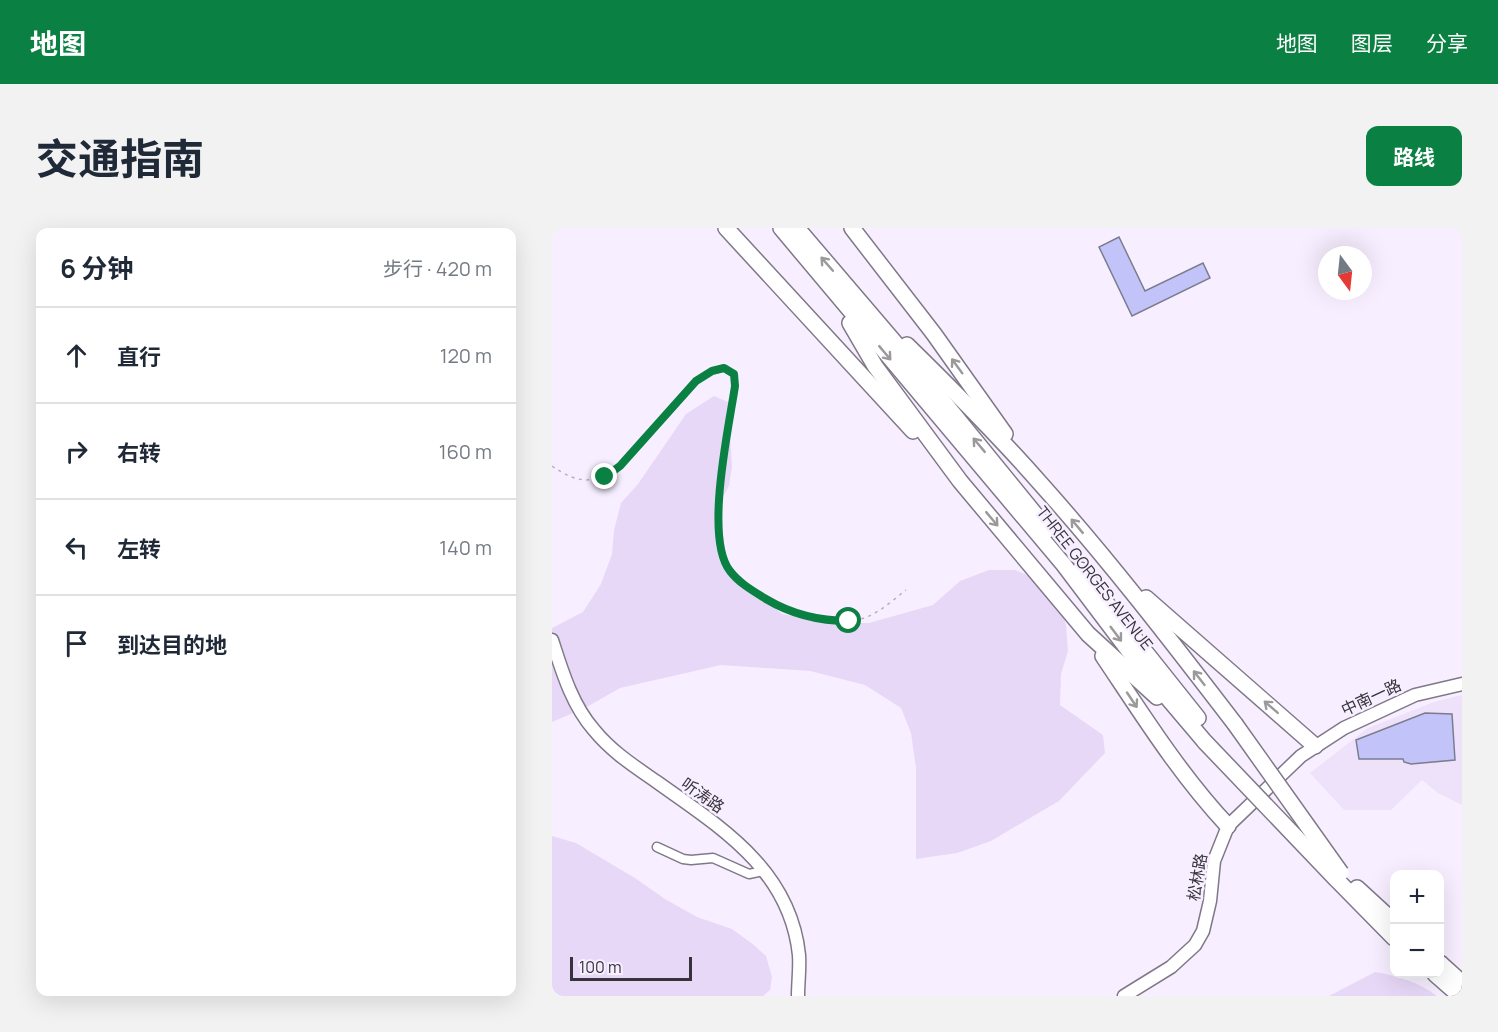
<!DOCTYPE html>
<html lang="zh">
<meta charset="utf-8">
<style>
:root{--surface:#fff;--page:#f2f2f3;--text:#1f2937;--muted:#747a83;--line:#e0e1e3;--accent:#0b8043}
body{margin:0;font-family:Manrope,"Noto Sans SC",sans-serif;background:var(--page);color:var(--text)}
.controls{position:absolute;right:18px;bottom:18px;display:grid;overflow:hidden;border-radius:12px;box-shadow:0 6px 24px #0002}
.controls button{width:54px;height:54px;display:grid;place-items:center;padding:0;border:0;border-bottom:2px solid var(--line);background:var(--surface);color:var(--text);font:30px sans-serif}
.compass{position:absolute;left:766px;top:18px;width:54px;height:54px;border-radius:50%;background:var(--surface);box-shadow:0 6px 24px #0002;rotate:165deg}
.scale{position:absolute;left:18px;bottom:15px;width:122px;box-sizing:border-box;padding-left:6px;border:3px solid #37333a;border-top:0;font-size:16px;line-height:21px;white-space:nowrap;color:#37333a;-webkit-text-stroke:4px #f7efff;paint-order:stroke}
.stop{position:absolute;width:18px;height:18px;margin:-14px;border:4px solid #0b8043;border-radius:50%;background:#fff}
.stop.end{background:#0b8043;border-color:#fff;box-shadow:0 2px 6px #0008}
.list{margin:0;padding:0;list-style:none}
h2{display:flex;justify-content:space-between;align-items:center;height:78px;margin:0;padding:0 24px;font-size:26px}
h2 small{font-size:20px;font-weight:400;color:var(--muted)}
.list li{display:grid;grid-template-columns:39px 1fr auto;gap:18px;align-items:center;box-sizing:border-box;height:96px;padding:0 24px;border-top:2px solid var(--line)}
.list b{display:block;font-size:22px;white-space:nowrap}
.list em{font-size:20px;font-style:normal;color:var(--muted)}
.icon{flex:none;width:33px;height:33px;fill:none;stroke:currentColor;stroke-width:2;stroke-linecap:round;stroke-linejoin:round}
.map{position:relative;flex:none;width:910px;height:768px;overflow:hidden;border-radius:12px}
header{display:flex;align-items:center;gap:36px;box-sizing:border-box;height:84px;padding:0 30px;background:var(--accent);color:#fff}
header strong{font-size:28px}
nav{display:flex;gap:33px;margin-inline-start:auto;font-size:21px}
.intro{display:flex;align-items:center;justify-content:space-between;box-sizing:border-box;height:144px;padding:0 36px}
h1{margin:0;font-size:42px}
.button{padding:15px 27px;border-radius:12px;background:var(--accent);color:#fff;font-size:21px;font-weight:700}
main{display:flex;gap:36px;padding:0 36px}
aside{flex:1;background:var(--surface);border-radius:12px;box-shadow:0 6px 24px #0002}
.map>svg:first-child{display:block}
.built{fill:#eee1fa}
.green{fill:#e8d8f8}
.building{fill:#c2c4f9;stroke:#7b7c8e;stroke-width:1.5}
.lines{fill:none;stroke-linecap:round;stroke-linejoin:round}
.street-casing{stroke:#807888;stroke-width:11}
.secondary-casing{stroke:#807888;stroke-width:15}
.highway-casing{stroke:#807888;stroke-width:18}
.path{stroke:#b6afbc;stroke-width:1.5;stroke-dasharray:3 4.5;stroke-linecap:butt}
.street{stroke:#fff;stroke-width:8}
.secondary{stroke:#fff;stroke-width:12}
.highway{stroke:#fff;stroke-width:15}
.highway-bridge-casing{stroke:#807888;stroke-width:18;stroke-linecap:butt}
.highway-bridge{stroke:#fff;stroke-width:15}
.oneway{stroke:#9b999c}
.route{stroke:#0b8043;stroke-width:8}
.labels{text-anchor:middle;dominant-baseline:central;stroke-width:5;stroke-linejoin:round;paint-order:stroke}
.street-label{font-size:16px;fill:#37333a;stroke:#f7efff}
</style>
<header>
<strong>地图</strong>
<nav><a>地图</a><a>图层</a><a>分享</a></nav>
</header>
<div class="intro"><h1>交通指南</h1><a class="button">路线</a></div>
<main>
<aside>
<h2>6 分钟<small>步行 · 420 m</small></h2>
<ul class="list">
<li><svg class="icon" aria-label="ahead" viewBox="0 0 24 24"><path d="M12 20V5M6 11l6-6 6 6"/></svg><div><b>直行</b></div><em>120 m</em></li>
<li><svg class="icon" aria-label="right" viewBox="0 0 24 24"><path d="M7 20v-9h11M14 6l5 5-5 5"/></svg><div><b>右转</b></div><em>160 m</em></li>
<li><svg class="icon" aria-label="left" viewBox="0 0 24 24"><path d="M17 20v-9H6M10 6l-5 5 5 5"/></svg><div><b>左转</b></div><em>140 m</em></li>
<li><svg class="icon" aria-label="arrive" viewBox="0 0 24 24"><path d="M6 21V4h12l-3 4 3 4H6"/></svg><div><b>到达目的地</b></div></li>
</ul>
</aside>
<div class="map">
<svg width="910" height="768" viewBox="0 0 910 768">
<rect width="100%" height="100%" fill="#f7efff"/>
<polygon class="built" points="910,467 910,577 886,565 870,552 839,582 792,582 758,545 816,500 882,474"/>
<g class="green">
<polygon points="162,168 176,174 180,239 177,258 164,281 174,332 189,353 230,386 281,395 317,395 381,377 408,353 437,342 463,342 486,351 504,369 514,397 516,423 509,446 508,477 551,507 553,525 507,573 439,613 405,625 364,631 364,540 359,505 349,480 313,457 258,443 169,437 68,460 33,480 0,494 0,400 31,384 49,356 60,326 62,302 69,275 86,256 134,186"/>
<polygon points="0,608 24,615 83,650 113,671 145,689 180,701 202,717 214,728 220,749 218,762 211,768 5,768 0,764"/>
<path d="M823,744C845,748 867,754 885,768H777Z"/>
</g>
<g class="building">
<polygon points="567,9 593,63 651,35 658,50 580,88 547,19"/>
<polygon points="873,485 900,486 903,532 859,536 852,534 851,531 807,531 804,512"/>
</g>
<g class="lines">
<g class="street-casing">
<polyline id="street" points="105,619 131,631 139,632 161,630 197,646 212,643"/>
</g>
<g class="secondary-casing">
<g id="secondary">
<path d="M0,412C10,443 20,477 42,502C60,524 82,538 105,554C168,599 238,641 247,727C248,740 246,755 246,768"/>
<polyline points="572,768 619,739 643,717 651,703 658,673 662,633 676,598 749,528 792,500 863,467 910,456"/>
</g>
</g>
<g class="highway-casing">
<g id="highway">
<polyline points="174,0 361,203"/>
<polyline points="229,0 512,337 586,435 653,514"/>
<polyline points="245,0 351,124 496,302"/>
<polyline points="300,0 382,106 453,206"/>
<polyline points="298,95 323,138 408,253 536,406 605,469"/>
<path d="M355,117C401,162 446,207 488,255C557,332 620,414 683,496"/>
<polyline points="528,342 646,490"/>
<polyline points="594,370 763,518"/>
<path d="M551,428C590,486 628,547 676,598"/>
<polyline points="784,651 842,710"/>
<polyline points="805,660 842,694"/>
<polyline points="888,735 910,755"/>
<polyline points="883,746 908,768"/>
</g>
</g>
<path class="path" d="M0,238C26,256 41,257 68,238L144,153L160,143L173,140L182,146L183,158C175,211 159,274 170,327C180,371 273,402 312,390C327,385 341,372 354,362"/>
<use href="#street" class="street"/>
<use href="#secondary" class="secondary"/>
<use href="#highway" class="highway"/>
<g class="highway-bridge-casing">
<g id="highway-bridge">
<polyline points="683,496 789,645"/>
<polyline points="653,514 784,651"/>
</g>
</g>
<use href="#highway-bridge" class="highway-bridge"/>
</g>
<defs><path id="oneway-shaft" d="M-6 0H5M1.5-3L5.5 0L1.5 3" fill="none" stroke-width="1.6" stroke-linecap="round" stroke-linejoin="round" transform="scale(1.5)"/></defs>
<g class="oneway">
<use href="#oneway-shaft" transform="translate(275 36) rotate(-131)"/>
<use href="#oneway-shaft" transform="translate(333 125) rotate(50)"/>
<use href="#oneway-shaft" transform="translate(405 138) rotate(-126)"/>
<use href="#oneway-shaft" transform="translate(427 217) rotate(-130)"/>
<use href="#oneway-shaft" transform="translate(440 291) rotate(50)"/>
<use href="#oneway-shaft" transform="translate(525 298) rotate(-130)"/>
<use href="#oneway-shaft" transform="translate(564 406) rotate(53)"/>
<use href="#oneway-shaft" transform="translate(647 450) rotate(-128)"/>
<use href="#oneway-shaft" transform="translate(580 472) rotate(56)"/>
<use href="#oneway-shaft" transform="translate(719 479) rotate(-139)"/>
</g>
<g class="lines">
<path class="route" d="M53,249L68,238L144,153L160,143L172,140L182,146L183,158C177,199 152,310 178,343C187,355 201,363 214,371C239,386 268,393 297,393"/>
</g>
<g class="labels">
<g class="street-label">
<text transform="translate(543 350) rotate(52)">THREE GORGES AVENUE</text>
<text transform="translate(819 469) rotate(-25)">中南一路</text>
<text transform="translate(151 567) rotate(35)">听涛路</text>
<text transform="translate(645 649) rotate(-80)">松林路</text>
</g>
</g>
</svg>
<div class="controls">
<button>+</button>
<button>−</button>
</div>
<svg class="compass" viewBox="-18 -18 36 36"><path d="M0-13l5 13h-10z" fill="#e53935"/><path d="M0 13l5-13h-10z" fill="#747a83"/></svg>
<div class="scale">100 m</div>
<div class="stop" style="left:297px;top:393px"></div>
<div class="stop end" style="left:53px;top:249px"></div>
</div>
</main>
